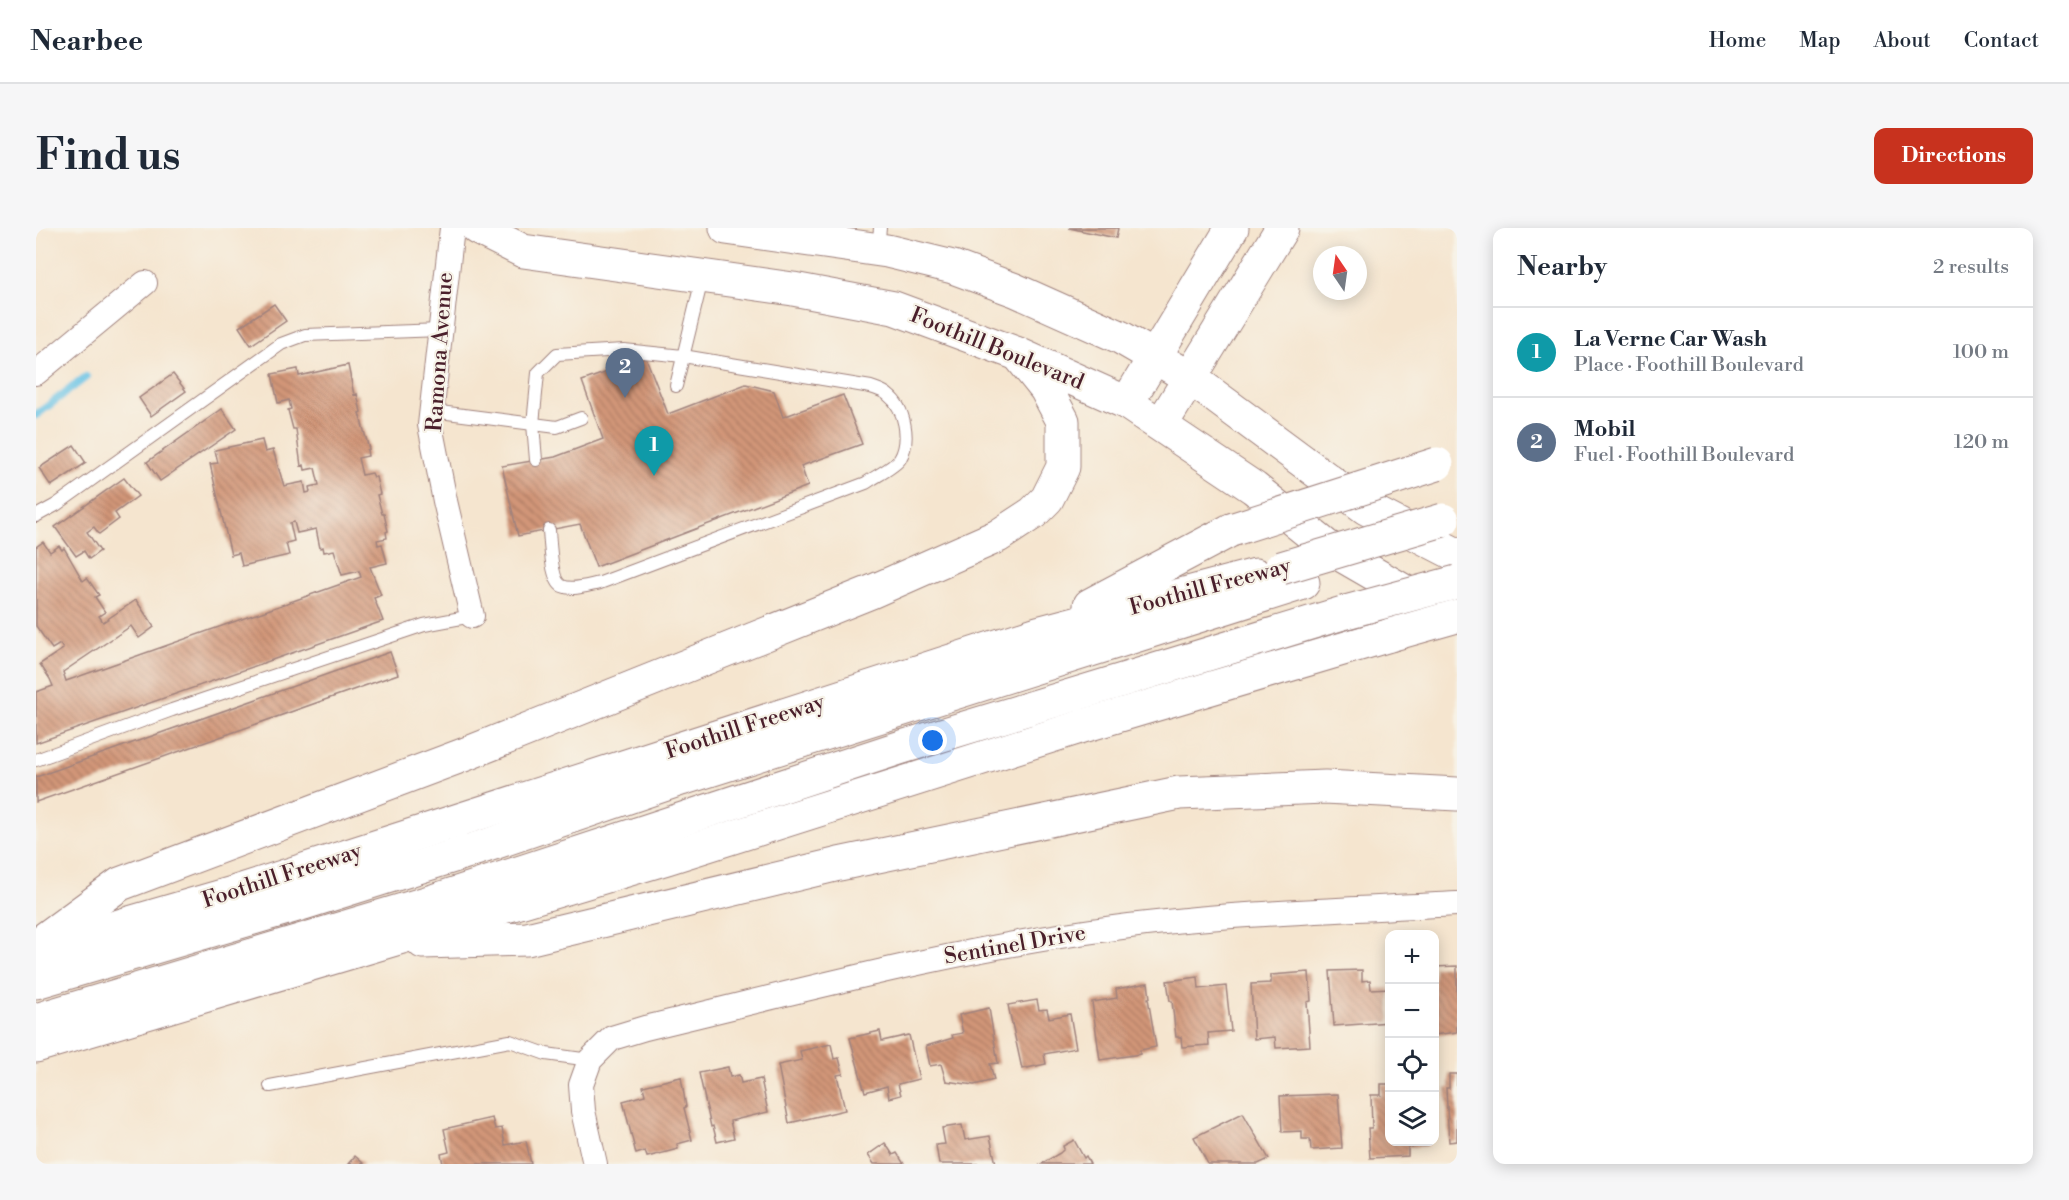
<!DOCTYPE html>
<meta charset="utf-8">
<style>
:root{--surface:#fff;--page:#f6f6f7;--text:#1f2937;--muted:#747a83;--line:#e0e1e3;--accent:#c8321e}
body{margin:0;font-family:"Libre Bodoni",serif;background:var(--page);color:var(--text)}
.controls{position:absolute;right:18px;bottom:18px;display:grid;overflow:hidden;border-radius:12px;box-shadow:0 3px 15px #0003}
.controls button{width:54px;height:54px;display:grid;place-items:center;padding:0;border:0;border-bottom:2px solid var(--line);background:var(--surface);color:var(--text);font:30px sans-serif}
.compass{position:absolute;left:1277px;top:18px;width:54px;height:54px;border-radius:50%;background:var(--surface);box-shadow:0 3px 15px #0003;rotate:347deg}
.you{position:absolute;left:897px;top:513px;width:21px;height:21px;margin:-15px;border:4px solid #fff;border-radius:50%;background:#1a73e8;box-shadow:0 0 0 9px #1a73e833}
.badge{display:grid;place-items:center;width:39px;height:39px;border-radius:50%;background:var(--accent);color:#fff;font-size:20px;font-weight:700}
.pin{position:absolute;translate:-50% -50px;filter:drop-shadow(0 2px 3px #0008)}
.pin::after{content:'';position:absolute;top:32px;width:21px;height:18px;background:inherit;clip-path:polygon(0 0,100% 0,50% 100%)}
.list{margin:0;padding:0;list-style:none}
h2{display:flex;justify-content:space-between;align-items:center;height:78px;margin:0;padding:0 24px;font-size:26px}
h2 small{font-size:20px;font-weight:400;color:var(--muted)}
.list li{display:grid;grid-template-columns:39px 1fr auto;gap:18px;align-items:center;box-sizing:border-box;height:90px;padding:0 24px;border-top:2px solid var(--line)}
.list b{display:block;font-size:22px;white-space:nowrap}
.list p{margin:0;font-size:20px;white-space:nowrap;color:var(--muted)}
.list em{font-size:20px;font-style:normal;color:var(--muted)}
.icon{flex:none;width:33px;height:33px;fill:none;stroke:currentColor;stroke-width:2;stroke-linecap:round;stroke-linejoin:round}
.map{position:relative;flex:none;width:1421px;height:936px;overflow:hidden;border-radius:12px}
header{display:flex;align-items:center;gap:36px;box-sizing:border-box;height:84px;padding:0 30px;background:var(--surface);border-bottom:2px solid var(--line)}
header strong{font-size:28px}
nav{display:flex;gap:33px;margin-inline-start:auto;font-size:21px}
.intro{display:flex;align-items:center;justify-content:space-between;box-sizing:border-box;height:144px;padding:0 36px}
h1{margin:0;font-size:42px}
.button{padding:15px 27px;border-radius:12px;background:var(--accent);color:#fff;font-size:21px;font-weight:700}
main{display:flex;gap:36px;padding:0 36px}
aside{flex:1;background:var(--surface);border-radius:12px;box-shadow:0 3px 15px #0003}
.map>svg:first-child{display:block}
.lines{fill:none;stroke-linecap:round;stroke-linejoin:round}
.stream{stroke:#68c3e6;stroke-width:8}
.building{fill:url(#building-back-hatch)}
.service-casing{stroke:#a0827d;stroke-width:14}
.minor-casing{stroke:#a0827d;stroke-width:26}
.primary-casing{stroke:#a0827d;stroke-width:35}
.motorway-casing{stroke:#a0827d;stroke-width:35}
.service{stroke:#fff;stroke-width:12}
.minor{stroke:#fff;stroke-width:24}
.primary{stroke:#fff;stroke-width:33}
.motorway{stroke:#fff;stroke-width:33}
.motorway-bridge-casing{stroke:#a0827d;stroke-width:35;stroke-linecap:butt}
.motorway-bridge{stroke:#fff;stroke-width:33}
.labels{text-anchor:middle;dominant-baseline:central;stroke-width:4.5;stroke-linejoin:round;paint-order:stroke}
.street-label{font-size:22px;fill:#4a1f2b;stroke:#f7f3e8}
</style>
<header>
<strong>Nearbee</strong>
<nav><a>Home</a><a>Map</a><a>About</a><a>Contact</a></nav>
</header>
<div class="intro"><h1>Find us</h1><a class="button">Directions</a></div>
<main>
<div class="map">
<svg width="1421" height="936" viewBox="0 0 1421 936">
<defs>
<pattern id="building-back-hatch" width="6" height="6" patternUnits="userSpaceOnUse" patternTransform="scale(1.5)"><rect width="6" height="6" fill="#d29678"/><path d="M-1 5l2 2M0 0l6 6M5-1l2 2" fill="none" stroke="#ac7a63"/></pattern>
</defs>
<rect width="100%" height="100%" fill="#f7f3e8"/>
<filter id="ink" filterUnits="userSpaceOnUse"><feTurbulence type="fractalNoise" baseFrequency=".0167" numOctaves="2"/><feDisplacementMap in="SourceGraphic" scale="12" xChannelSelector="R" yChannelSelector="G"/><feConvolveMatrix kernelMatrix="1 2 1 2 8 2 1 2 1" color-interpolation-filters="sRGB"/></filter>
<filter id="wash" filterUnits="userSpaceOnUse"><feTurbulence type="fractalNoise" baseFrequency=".008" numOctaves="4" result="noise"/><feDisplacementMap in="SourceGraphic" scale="24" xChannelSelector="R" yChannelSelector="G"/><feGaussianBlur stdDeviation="1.35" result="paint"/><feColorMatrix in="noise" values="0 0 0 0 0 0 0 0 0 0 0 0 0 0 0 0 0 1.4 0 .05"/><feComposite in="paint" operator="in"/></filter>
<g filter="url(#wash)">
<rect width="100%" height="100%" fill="#f5e5cf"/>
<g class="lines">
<polyline class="stream" points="0,187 50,149"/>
</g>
<g id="blocks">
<g class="building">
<polygon points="1033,0 1082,0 1080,10"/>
<polygon points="238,76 250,93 215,117 203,99"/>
<polygon points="610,130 632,186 710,156 738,163 747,189 807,167 826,216 765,238 772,258 560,339 544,296 482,308 466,238 519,229 567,211 546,153"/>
<polygon points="312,137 318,167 321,166 325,184 323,185 333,221 331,222 332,228 322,230 326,247 336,245 338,249 340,249 344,266 341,267 346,286 348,286 352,303 350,304 351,310 341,312 342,317 346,316 351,335 334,339 345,367 338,370 347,393 0,515 0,464 17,458 14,451 4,436 27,421 24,416 16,421 0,398 0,319 7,314 14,324 23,318 26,322 28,320 47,353 51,350 63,367 59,369 69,384 63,388 67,394 100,372 118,399 103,410 95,398 27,444 30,453 325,349 323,343 306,347 298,322 288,324 287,319 284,320 280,301 261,305 258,294 254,295 258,313 250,315 253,327 206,338 203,325 195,327 174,236 182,235 179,222 226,212 229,224 237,222 248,258 268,254 270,265 274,264 273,259 283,257 279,240 269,242 268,237 265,238 260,201 257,201 252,182 255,181 253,172 242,175 236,146 262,141 263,148"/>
<polygon points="137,146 150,163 115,188 103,170"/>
<polygon points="186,181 200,201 124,253 111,234"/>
<polygon points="38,217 50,235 15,258 3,240"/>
<polygon points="88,250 102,268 79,285 83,291 63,306 58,299 51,304 64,323 53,331 48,323 40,328 19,299"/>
<polygon points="354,424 362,446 0,574 0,549"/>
<polygon points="1421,738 1421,804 1398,807 1398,739"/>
<polygon points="1326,742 1326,753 1334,752 1335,761 1354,760 1354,794 1298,798 1294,743"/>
<polygon points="1273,744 1275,773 1271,774 1274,818 1240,820 1239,809 1218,811 1215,756 1235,755 1235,747"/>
<polygon points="1162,749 1163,761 1190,758 1195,803 1172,805 1173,817 1146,819 1145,809 1140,809 1136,773 1134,773 1131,753"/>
<polygon points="1112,755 1114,770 1112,770 1120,819 1104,822 1104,826 1064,832 1056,774 1081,770 1080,761"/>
<polygon points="1001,772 1003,782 1011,781 1013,790 1034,786 1040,820 1008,826 1010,836 986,841 972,777"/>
<polygon points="953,780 962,835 954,836 958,852 938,857 910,853 905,836 894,838 890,818 917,810 916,807 927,805 923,787"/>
<polygon points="844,803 846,813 873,807 883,851 862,856 865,867 853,870 851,858 829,864 814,810"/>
<polygon points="795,816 798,831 803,830 807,846 801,847 809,882 753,895 742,837 766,832 764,823"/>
<polygon points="692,839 694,849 703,847 705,855 725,851 732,884 694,893 698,910 681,914 677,898 675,899 663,845"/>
<polygon points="1413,846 1421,846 1421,913 1413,914 1410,860 1413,860"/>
<polygon points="645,849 650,879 648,880 656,912 641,916 642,921 611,929 609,923 600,926 587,873 609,867 607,858"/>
<polygon points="1345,856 1354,856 1354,914 1392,914 1392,918 1372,919 1372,928 1334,930 1332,900 1336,900 1335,867 1345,867"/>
<polygon points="1302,866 1306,920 1275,922 1274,911 1266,911 1266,903 1246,904 1244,868"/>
<polygon points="1207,885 1233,931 1222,936 1172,936 1158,909"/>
<polygon points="456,890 459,901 466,900 469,917 490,913 495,936 407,936 405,926 413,924 408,901"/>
<polygon points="926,897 929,912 954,908 960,936 903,936 900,917 909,916 906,900"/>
<polygon points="1038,912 1048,930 1050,928 1054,936 1005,936 1024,925 1028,921 1027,918"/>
<polygon points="849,915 857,927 861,925 868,936 838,936 832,927"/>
<polygon points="319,928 328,936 312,936"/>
</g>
</g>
</g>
<g filter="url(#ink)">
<use href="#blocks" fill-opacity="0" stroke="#a0827d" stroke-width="1.5"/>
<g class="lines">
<g class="service-casing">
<g id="service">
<polyline points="842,20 844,0"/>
<polyline points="640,158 666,51"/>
<polyline points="396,183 521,199 545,190"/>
<path d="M500,232L497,196L502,145L521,126L588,122L647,128L835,159C840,161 848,163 852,167C869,180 875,212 864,231C859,239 838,249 830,255L564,355C553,357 537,363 526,358C515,353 514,313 513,302"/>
<polyline points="0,288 20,277 245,116 269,107 405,102"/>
<polyline points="0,532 136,482 388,397 436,388"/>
<polyline points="234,858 474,813 510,826 554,832"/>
</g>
</g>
<g class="minor-casing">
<g id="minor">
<polyline points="416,0 394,197 409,273 436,388"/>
<polyline points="0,145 109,55"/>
<path d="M559,936L547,883L545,857L554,832L576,810L609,800C764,763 919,721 1078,700C1192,685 1307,682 1421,676"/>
</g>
</g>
<g class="primary-casing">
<g id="primary">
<polyline points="441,0 487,23 757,61 858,80 982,126 1091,175 1218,260 1290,318 1392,377"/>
<polyline points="690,0 851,23 917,39 979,62 1084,109 1153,149 1330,280 1421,327"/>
</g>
</g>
<g class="motorway-casing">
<g id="motorway">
<polyline points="1091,175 1196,0"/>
<polyline points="1125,197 1246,0"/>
<polyline points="1054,377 1195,302"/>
<polyline points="6,713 84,656 430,526 835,364 962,308 997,285 1011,271 1027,239 1027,193 1010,161 982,126"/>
<polyline points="387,714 491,711 803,636 1143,565 1289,559 1421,566"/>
<polyline points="0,722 200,664 1002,405 1220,347"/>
<polyline points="0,754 268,675 449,618 645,551 1267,355"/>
<polyline points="0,792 400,672 863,520 1310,384"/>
<polyline points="0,818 631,630 1047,498 1354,407"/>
</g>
</g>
<use href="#service" class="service"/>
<use href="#minor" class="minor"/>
<use href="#primary" class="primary"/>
<use href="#motorway" class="motorway"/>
<g class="motorway-bridge-casing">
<g id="motorway-bridge">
<polyline points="1195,302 1401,236"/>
<polyline points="1245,340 1407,292"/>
<polyline points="1310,384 1421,354"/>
<polyline points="1354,407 1421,388"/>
</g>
</g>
<use href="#motorway-bridge" class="motorway-bridge"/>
</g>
</g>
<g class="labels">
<g class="street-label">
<text transform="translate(961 121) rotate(22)">Foothill Boulevard</text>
<text transform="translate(404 124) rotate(-86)">Ramona Avenue</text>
<text transform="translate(1174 359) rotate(-15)">Foothill Freeway</text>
<text transform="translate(709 499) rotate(-18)">Foothill Freeway</text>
<text transform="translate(246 648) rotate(-18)">Foothill Freeway</text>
<text transform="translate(979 717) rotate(-10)">Sentinel Drive</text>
</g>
</g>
</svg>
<div class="controls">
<button>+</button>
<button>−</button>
<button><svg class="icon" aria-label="locate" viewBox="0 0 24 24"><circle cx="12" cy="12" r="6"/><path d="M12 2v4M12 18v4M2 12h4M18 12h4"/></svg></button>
<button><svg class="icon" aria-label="layers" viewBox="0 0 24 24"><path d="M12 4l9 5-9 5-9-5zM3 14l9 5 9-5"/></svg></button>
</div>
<svg class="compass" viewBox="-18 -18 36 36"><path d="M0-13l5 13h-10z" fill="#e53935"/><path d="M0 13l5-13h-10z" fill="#747a83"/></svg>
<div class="you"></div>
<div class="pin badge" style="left:618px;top:248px;background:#0f9aa8">1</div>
<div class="pin badge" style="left:589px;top:170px;background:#5c6f8a">2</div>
</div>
<aside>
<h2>Nearby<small>2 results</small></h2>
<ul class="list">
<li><span class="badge" style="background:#0f9aa8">1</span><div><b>La Verne Car Wash</b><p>Place · Foothill Boulevard</p></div><em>100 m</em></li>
<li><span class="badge" style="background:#5c6f8a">2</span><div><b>Mobil</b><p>Fuel · Foothill Boulevard</p></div><em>120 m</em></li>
</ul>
</aside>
</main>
